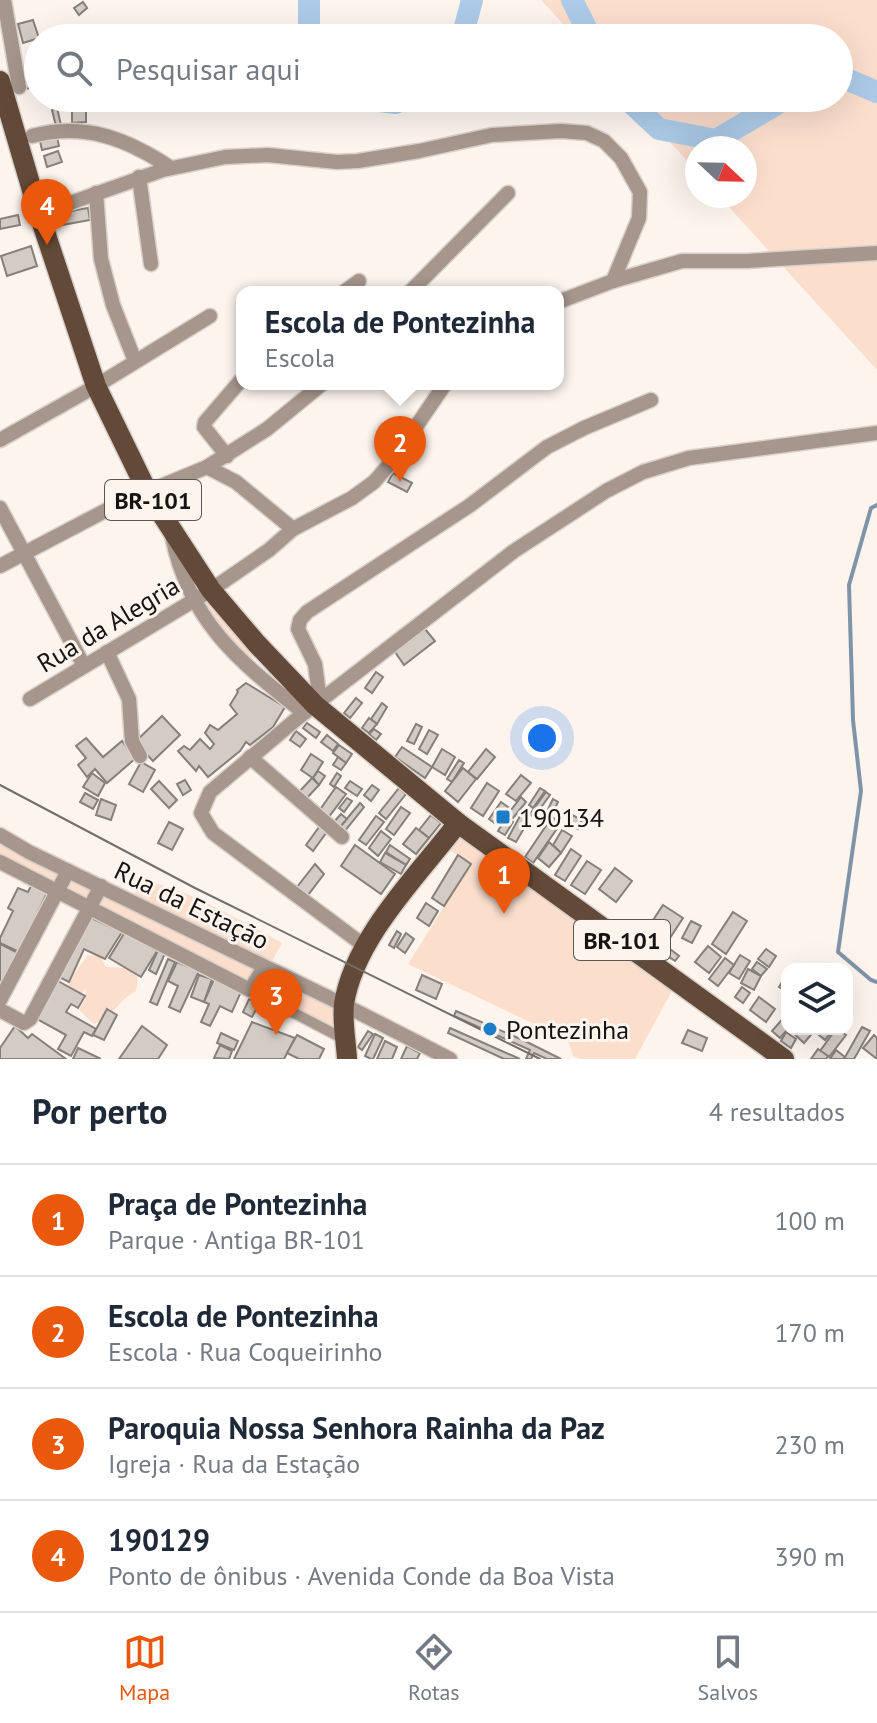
<!DOCTYPE html>
<html lang="pt">
<meta charset="utf-8">
<style>
:root{--surface:#fff;--page:#f6f6f7;--text:#1f2937;--muted:#747a83;--line:#e0e1e3;--accent:#ea580c}
body{margin:0;font-family:"PT Sans",sans-serif;background:var(--page);color:var(--text)}
.controls{position:absolute;right:24px;bottom:24px;display:grid;overflow:hidden;border-radius:16px;box-shadow:0 8px 32px #0002}
.controls button{width:72px;height:72px;display:grid;place-items:center;padding:0;border:0;border-bottom:2px solid var(--line);background:var(--surface);color:var(--text);font:40px sans-serif}
.compass{position:absolute;left:685px;top:136px;width:72px;height:72px;border-radius:50%;background:var(--surface);box-shadow:0 8px 32px #0002;rotate:112deg}
.you{position:absolute;left:542px;top:738px;width:28px;height:28px;margin:-20px;border:6px solid #fff;border-radius:50%;background:#1a73e8;box-shadow:0 0 0 12px #1a73e833}
.badge{display:grid;place-items:center;width:52px;height:52px;border-radius:50%;background:var(--accent);color:#fff;font-size:26px;font-weight:700}
.pin{position:absolute;translate:-50% -66px;filter:drop-shadow(0 2px 4px #0008)}
.pin::after{content:'';position:absolute;top:42px;width:28px;height:24px;background:inherit;clip-path:polygon(0 0,100% 0,50% 100%)}
.popup{position:absolute;left:236px;top:286px;width:328px;height:104px;box-sizing:border-box;display:grid;place-content:center;border-radius:16px;background:var(--surface);filter:drop-shadow(0 2px 6px #0005);font-size:26px;white-space:nowrap;color:var(--muted)}
.popup b{font-size:30px;color:var(--text)}
.popup::after{content:'';position:absolute;left:50%;top:100%;margin-left:-16px;border:16px solid transparent;border-top-color:var(--surface)}
.list{margin:0;padding:0;list-style:none}
h2{display:flex;justify-content:space-between;align-items:center;height:104px;margin:0;padding:0 32px;font-size:34px}
h2 small{font-size:26px;font-weight:400;color:var(--muted)}
.list li{display:grid;grid-template-columns:52px 1fr auto;gap:24px;align-items:center;box-sizing:border-box;height:112px;padding:0 32px;border-top:2px solid var(--line)}
.list b{display:block;font-size:30px;white-space:nowrap}
.list p{margin:0;font-size:26px;white-space:nowrap;color:var(--muted)}
.list em{font-size:26px;font-style:normal;color:var(--muted)}
.icon{flex:none;width:44px;height:44px;fill:none;stroke:currentColor;stroke-width:2;stroke-linecap:round;stroke-linejoin:round}
.map{position:relative;flex:none;width:877px;height:1059px;overflow:hidden}
.search{position:absolute;background:var(--surface);box-shadow:0 8px 32px #0002;left:24px;right:24px;top:24px;height:88px;display:flex;align-items:center;gap:20px;box-sizing:border-box;padding:0 28px;border-radius:44px;color:var(--muted);font-size:30px}
.sheet{height:552px;background:var(--surface)}
nav{display:flex;justify-content:space-around;align-items:center;box-sizing:border-box;height:112px;border-top:2px solid var(--line);background:var(--surface);font-size:22px;color:var(--muted)}
nav a{display:grid;justify-items:center;gap:4px}
nav .on{color:var(--accent)}
.map>svg:first-child{display:block}
.green{fill:#fbdecc}
.lines{fill:none;stroke-linecap:round;stroke-linejoin:round}
.stream{stroke:#8094a8;stroke-width:4}
.river{stroke:#adcbe9;stroke-width:22}
.building{fill:#d4cbc5;stroke:#877f7a;stroke-width:2}
.pedestrian-casing{stroke:#d8d0cb;stroke-width:13}
.minor-casing{stroke:#d8d0cb;stroke-width:17}
.primary-casing{stroke:#d8d0cb;stroke-width:23}
.pedestrian{stroke:#a6968c;stroke-width:10}
.minor{stroke:#a6968c;stroke-width:14}
.primary{stroke:#634937;stroke-width:20}
.tram{stroke:#736e6a;stroke-width:2}
.poi-dot{fill:#1e7dc9;stroke:#fdf4ee;stroke-width:3}
.labels{text-anchor:middle;dominant-baseline:central;stroke-width:6;stroke-linejoin:round;paint-order:stroke}
.shield{fill:#fdf4ee;stroke:#5b5653;stroke-width:2}
.shield-label{font-size:24px;font-weight:bold;fill:#161311}
.street-label{font-size:26px;fill:#161311;stroke:#fdf4ee}
.poi-label{font-size:26px;fill:#161311;stroke:#fdf4ee;text-anchor:start}
</style>
<div class="map">
<svg width="877" height="1059" viewBox="0 0 877 1059">
<rect width="100%" height="100%" fill="#fdf4ee"/>
<g class="green">
<polygon points="541,0 877,0 877,370 719,196 745,196 745,148 697,148 697,172 630,98 839,98 839,38 576,38"/>
<polygon points="206,602 210,603 253,654 252,659 247,659 203,606"/>
<polygon points="459,835 673,989 635,1059 580,1059 573,1056 568,1040 408,964 471,864 449,850"/>
<polygon points="0,844 335,1007 332,1037 248,997 251,990 0,858"/>
<path d="M136,880C179,883 243,922 282,943L271,963L135,899Z"/>
<path d="M88,955L100,956L106,967L126,968L138,977L136,991C119,999 116,1015 94,1024L79,1010L85,999L86,988L80,996L67,983Z"/>
</g>
<g class="lines">
<polyline class="stream" points="877,505 871,508 849,585 853,720 861,791 838,952 871,980 877,982"/>
<g class="river">
<polyline points="572,0 591,38"/>
<polyline points="309,38 309,0"/>
<polyline points="462,38 472,0"/>
<polyline points="839,76 877,92"/>
<polyline points="356,98 396,103 405,98"/>
<polyline points="626,98 659,129 716,140 787,98"/>
</g>
</g>
<g class="building">
<polygon points="83,2 87,8 79,15 74,8"/>
<polygon points="33,20 39,38 23,43 18,24"/>
<polygon points="38,73 38,85 26,89 22,78"/>
<polygon points="72,106 86,106 86,122 72,123"/>
<polygon points="57,108 61,125 56,126 52,110"/>
<polygon points="57,137 59,146 42,150 40,141"/>
<polygon points="58,151 62,162 47,167 44,156"/>
<polygon points="88,208 90,220 62,225 60,213"/>
<polygon points="18,215 20,225 0,229 0,219"/>
<polygon points="31,246 37,266 7,276 1,256"/>
<polygon points="393,473 412,483 407,492 388,482"/>
<polygon points="425,629 435,641 404,665 395,652"/>
<polygon points="376,672 383,677 372,693 365,688"/>
<polygon points="246,683 285,707 273,727 250,745 246,742 240,751 208,777 199,766 196,771 178,751 184,746 190,750 200,739 210,749 214,744 205,733 210,725 218,730 237,714 230,705 238,692 237,690"/>
<polygon points="356,698 362,703 350,718 344,713"/>
<polygon points="382,703 387,707 377,724 371,719"/>
<polygon points="162,716 180,735 153,761 135,742"/>
<polygon points="369,718 377,724 369,733 362,728"/>
<polygon points="307,723 320,732 316,738 303,728"/>
<polygon points="416,724 422,727 414,744 407,741"/>
<polygon points="374,729 381,734 376,740 369,734"/>
<polygon points="429,730 438,735 427,754 419,749"/>
<polygon points="296,731 306,739 300,747 290,740"/>
<polygon points="327,735 338,744 333,751 321,742"/>
<polygon points="86,738 103,757 122,741 136,758 107,783 95,769 87,777 78,765 86,758 76,746"/>
<polygon points="339,745 352,754 346,763 333,753"/>
<polygon points="402,747 432,767 425,778 395,757"/>
<polygon points="442,749 455,757 445,775 432,767"/>
<polygon points="486,749 495,757 477,779 468,772"/>
<polygon points="311,754 323,762 313,778 301,770"/>
<polygon points="338,757 346,763 341,770 333,765"/>
<polygon points="459,760 464,763 452,782 447,779"/>
<polygon points="141,762 155,770 143,792 129,784"/>
<polygon points="463,768 476,779 458,802 445,791"/>
<polygon points="318,771 325,776 319,785 313,778"/>
<polygon points="92,773 105,783 98,796 83,787"/>
<polygon points="337,773 341,776 334,787 330,784"/>
<polygon points="521,775 531,783 516,801 506,794"/>
<polygon points="312,778 319,785 305,800 298,793"/>
<polygon points="185,780 191,790 183,795 177,784"/>
<polygon points="159,781 177,800 169,808 151,789"/>
<polygon points="350,781 362,789 357,796 345,788"/>
<polygon points="487,783 499,791 483,816 471,808"/>
<polygon points="372,785 379,790 371,801 364,795"/>
<polygon points="336,787 346,794 328,818 319,811"/>
<polygon points="399,788 406,794 386,819 379,813"/>
<polygon points="540,788 545,791 533,808 529,805"/>
<polygon points="546,792 550,795 534,817 530,814"/>
<polygon points="85,793 98,800 93,809 80,802"/>
<polygon points="521,797 526,802 513,818 508,814"/>
<polygon points="347,798 352,801 344,812 339,808"/>
<polygon points="101,799 116,805 111,820 96,815"/>
<polygon points="553,799 558,802 552,814 547,811"/>
<polygon points="501,802 508,807 496,824 489,819"/>
<polygon points="360,803 364,807 344,832 339,828"/>
<polygon points="401,807 410,813 394,835 386,829"/>
<polygon points="341,814 347,819 339,828 333,823"/>
<polygon points="431,815 441,823 429,838 419,830"/>
<polygon points="572,815 582,820 578,829 568,823"/>
<polygon points="376,816 384,822 366,845 359,840"/>
<polygon points="520,816 529,820 516,842 508,838"/>
<polygon points="507,817 513,822 505,835 498,831"/>
<polygon points="552,817 561,823 533,863 525,857"/>
<polygon points="169,822 183,829 172,850 158,843"/>
<polygon points="322,823 329,829 313,851 306,845"/>
<polygon points="416,828 429,838 416,854 403,844"/>
<polygon points="562,830 572,836 561,853 553,845"/>
<polygon points="381,831 391,839 378,856 369,848"/>
<polygon points="549,842 561,853 549,867 538,858"/>
<polygon points="355,845 395,874 381,894 341,866"/>
<polygon points="390,845 410,859 406,865 386,852"/>
<polygon points="571,849 581,856 565,881 555,875"/>
<polygon points="385,853 406,865 401,874 380,862"/>
<polygon points="458,855 471,864 444,906 432,898"/>
<polygon points="587,861 601,870 585,894 571,885"/>
<polygon points="315,864 324,874 308,895 297,887"/>
<polygon points="615,868 632,881 616,902 599,889"/>
<polygon points="32,884 48,891 19,952 0,943 0,938 13,911 8,908 18,888 28,892"/>
<polygon points="426,903 438,911 429,926 417,918"/>
<polygon points="663,905 683,918 666,944 646,931"/>
<polygon points="733,912 747,921 726,954 712,944"/>
<polygon points="87,916 122,932 105,959 84,949 69,982 59,977"/>
<polygon points="691,921 701,926 692,943 682,938"/>
<polygon points="397,931 401,934 394,948 389,945"/>
<polygon points="125,932 157,951 141,977 109,958"/>
<polygon points="406,933 414,939 405,953 397,947"/>
<polygon points="0,944 18,953 0,991"/>
<polygon points="708,946 721,957 709,973 695,962"/>
<polygon points="159,948 166,951 156,974 149,970"/>
<polygon points="670,949 679,956 675,961 666,955"/>
<polygon points="766,949 776,956 769,967 758,959"/>
<polygon points="740,955 750,961 739,979 729,973"/>
<polygon points="725,958 734,965 718,986 709,979"/>
<polygon points="168,959 175,962 157,1005 150,1002"/>
<polygon points="177,962 199,971 180,1012 169,1007 178,986 168,981"/>
<polygon points="757,962 767,969 761,976 752,969"/>
<polygon points="748,969 761,976 754,990 741,983"/>
<polygon points="787,974 787,992 779,987"/>
<polygon points="199,975 212,979 204,1002 191,997"/>
<polygon points="422,975 442,984 436,999 416,990"/>
<polygon points="214,979 241,992 232,1012 220,1006 210,1026 201,1022 209,1004 204,1002"/>
<polygon points="58,981 85,996 78,1008 71,1004 66,1012 96,1029 92,1036 84,1032 71,1056 58,1049 66,1035 35,1018"/>
<polygon points="742,987 750,993 743,1003 735,997"/>
<polygon points="759,997 775,1009 766,1022 750,1010"/>
<polygon points="249,999 259,1004 252,1017 243,1012"/>
<polygon points="107,1009 117,1015 104,1040 93,1035"/>
<polygon points="456,1011 525,1041 561,1059 547,1059 534,1053 531,1059 526,1059 530,1050 454,1016"/>
<polygon points="787,1014 788,1029 780,1038 772,1031"/>
<polygon points="252,1022 295,1038 284,1059 234,1059"/>
<polygon points="15,1026 28,1038 32,1034 66,1059 0,1059 0,1048"/>
<polygon points="142,1026 167,1045 158,1059 119,1059"/>
<polygon points="862,1027 870,1031 854,1059 844,1059"/>
<polygon points="450,1028 520,1059 504,1059 448,1033"/>
<polygon points="794,1029 816,1029 804,1043 792,1032"/>
<polygon points="816,1029 834,1029 825,1040 814,1031"/>
<polygon points="836,1029 846,1035 829,1057 820,1051"/>
<polygon points="688,1030 707,1038 702,1051 682,1043"/>
<polygon points="368,1031 373,1034 362,1050 358,1047"/>
<polygon points="786,1032 796,1039 791,1048 781,1041"/>
<polygon points="221,1033 238,1041 234,1050 217,1043"/>
<polygon points="375,1034 383,1038 373,1059 371,1059 365,1056"/>
<polygon points="297,1035 324,1049 319,1059 299,1059 287,1053"/>
<polygon points="874,1035 877,1038 877,1059 863,1048"/>
<polygon points="385,1041 397,1047 392,1059 377,1059"/>
<polygon points="220,1045 232,1051 229,1059 214,1058"/>
<polygon points="407,1046 420,1053 417,1059 401,1059"/>
<polygon points="78,1048 101,1059 73,1059"/>
<polygon points="818,1049 828,1056 826,1059 811,1059"/>
<polygon points="836,1050 845,1057 843,1059 830,1059"/>
</g>
<g class="lines">
<g class="pedestrian-casing">
<polyline id="pedestrian" points="250,990 344,1039"/>
</g>
<g class="minor-casing">
<g id="minor">
<polyline points="4,0 19,87"/>
<path d="M32,136C85,122 127,139 171,168"/>
<polyline points="139,177 151,264"/>
<polyline points="96,193 101,259 113,305 135,361"/>
<polyline points="39,214 163,170 225,157 268,155 337,162 358,161 419,151 492,135 561,131 587,133 604,141 621,158 640,192 639,218 613,281"/>
<polyline points="344,292 359,281"/>
<polyline points="410,292 508,193"/>
<polyline points="558,302 613,281 682,261 747,261 877,253"/>
<polyline points="0,440 96,386 210,316"/>
<polyline points="227,456 204,427 205,422 242,379"/>
<polyline points="207,467 236,482 293,529"/>
<polyline points="0,508 84,666"/>
<path d="M172,536C189,622 239,661 304,713"/>
<polyline points="0,566 120,503 207,467 267,429 322,384"/>
<polyline points="107,652 129,699 132,741 140,756"/>
<polyline points="30,699 211,590 269,550 293,529 352,498 374,482 394,459 445,384"/>
<polyline points="320,701 315,664 298,629 300,620 307,612 469,506 547,447 584,428 651,400"/>
<polyline points="250,757 342,837"/>
<polyline points="0,835 29,852 344,1005 450,1059"/>
<polyline points="0,862 250,990 264,967"/>
<polyline points="366,947 213,833 201,813 210,792 299,717 514,551 606,491 643,472 689,458 877,433"/>
<polyline points="0,1000 68,871"/>
<polyline points="0,1010 24,1023 30,1019 101,886"/>
</g>
</g>
<g class="primary-casing">
<g id="primary">
<polyline points="0,81 39,214 96,386 148,493 211,590 257,644 315,705 458,823 784,1059"/>
<path d="M347,1059C346,1041 342,1021 344,1004C354,938 419,874 458,823"/>
</g>
</g>
<use href="#pedestrian" class="pedestrian"/>
<use href="#minor" class="minor"/>
<use href="#primary" class="primary"/>
<polyline class="tram" points="0,785 195,888 540,1059"/>
</g>
<g class="poi-dot">
<rect x="495" y="809" width="16" height="16" rx="4"/>
<circle cx="490" cy="1029" r="8"/>
</g>
<g class="labels">
<g class="shield">
<rect x="105" y="480" width="96" height="40" rx="6"/>
<rect x="574" y="920" width="96" height="40" rx="6"/>
</g>
<g class="shield-label">
<text x="153" y="500">BR-101</text>
<text x="622" y="940">BR-101</text>
</g>
<g class="street-label">
<text transform="translate(108 624) rotate(-31)">Rua da Alegria</text>
<text transform="translate(192 905) rotate(26)">Rua da Estação</text>
</g>
<g class="poi-label">
<text x="519" y="817">190134</text>
<text x="506" y="1029">Pontezinha</text>
</g>
</g>
</svg>
<div class="controls">
<button><svg class="icon" aria-label="layers" viewBox="0 0 24 24"><path d="M12 4l9 5-9 5-9-5zM3 14l9 5 9-5"/></svg></button>
</div>
<svg class="compass" viewBox="-18 -18 36 36"><path d="M0-13l5 13h-10z" fill="#e53935"/><path d="M0 13l5-13h-10z" fill="#747a83"/></svg>
<div class="you"></div>
<div class="pin badge" style="left:504px;top:914px">1</div>
<div class="pin badge" style="left:400px;top:482px">2</div>
<div class="popup"><b>Escola de Pontezinha</b>Escola</div>
<div class="pin badge" style="left:276px;top:1035px">3</div>
<div class="pin badge" style="left:47px;top:245px">4</div>
<div class="search"><svg class="icon" aria-label="search" viewBox="0 0 24 24"><circle cx="10" cy="10" r="6"/><path d="M15 15l6 6"/></svg>Pesquisar aqui</div>
</div>
<section class="sheet">
<h2>Por perto<small>4 resultados</small></h2>
<ul class="list">
<li><span class="badge">1</span><div><b>Praça de Pontezinha</b><p>Parque · Antiga BR-101</p></div><em>100 m</em></li>
<li><span class="badge">2</span><div><b>Escola de Pontezinha</b><p>Escola · Rua Coqueirinho</p></div><em>170 m</em></li>
<li><span class="badge">3</span><div><b>Paroquia Nossa Senhora Rainha da Paz</b><p>Igreja · Rua da Estação</p></div><em>230 m</em></li>
<li><span class="badge">4</span><div><b>190129</b><p>Ponto de ônibus · Avenida Conde da Boa Vista</p></div><em>390 m</em></li>
</ul>
</section>
<nav>
<a class="on"><svg class="icon" aria-label="map" viewBox="0 0 24 24"><path d="M3 6l6-2 6 2 6-2v14l-6 2-6-2-6 2zM9 4v14M15 6v14"/></svg>Mapa</a>
<a><svg class="icon" aria-label="directions" viewBox="0 0 24 24"><path d="M12 3l9 9-9 9-9-9zM9 14v-3h6M13 9l2 2-2 2"/></svg>Rotas</a>
<a><svg class="icon" aria-label="saved" viewBox="0 0 24 24"><path d="M7 4h10v16l-5-4-5 4z"/></svg>Salvos</a>
</nav>
